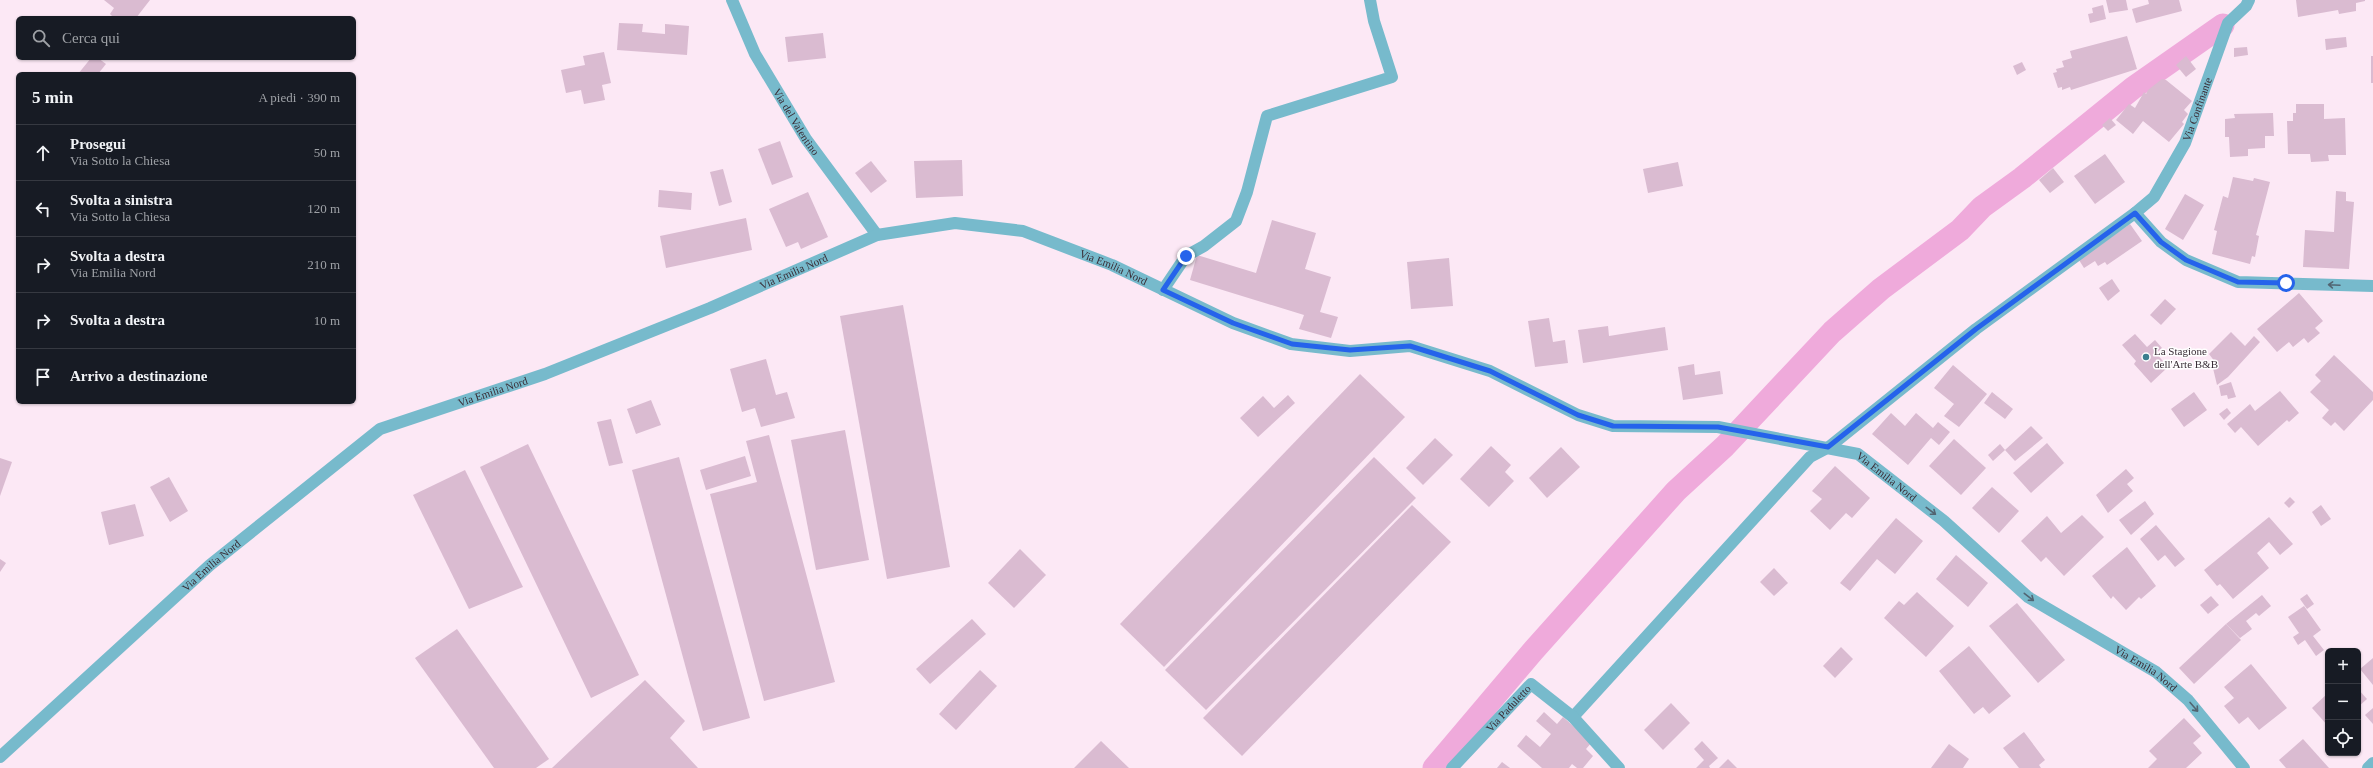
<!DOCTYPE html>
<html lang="it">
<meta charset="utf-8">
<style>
:root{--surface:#171b24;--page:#242831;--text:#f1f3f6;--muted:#9ea1a6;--line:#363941}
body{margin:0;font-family:"Times New Roman",serif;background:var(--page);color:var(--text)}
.controls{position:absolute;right:12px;bottom:12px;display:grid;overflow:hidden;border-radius:6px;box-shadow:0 1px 3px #0004}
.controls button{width:36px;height:36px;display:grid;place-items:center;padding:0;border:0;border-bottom:1px solid var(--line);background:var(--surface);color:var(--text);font:20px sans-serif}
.stop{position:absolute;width:12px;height:12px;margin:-9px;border:3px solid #2563eb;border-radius:50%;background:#fff}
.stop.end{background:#2563eb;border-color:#fff;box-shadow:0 1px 4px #0008}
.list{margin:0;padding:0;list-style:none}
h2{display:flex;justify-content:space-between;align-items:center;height:52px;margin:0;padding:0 16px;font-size:17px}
h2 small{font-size:13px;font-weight:400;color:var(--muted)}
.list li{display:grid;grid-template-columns:26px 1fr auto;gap:12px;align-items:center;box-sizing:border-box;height:56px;padding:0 16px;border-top:1px solid var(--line)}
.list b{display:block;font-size:15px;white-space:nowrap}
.list p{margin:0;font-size:13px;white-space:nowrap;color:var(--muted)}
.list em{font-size:13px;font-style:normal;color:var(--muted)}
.icon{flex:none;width:22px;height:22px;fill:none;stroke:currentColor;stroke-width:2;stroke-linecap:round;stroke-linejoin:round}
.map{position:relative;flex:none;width:2373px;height:768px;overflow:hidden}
.search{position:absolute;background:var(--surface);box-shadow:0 1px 3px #0004;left:16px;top:16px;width:340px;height:44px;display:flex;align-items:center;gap:10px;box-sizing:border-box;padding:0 14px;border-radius:6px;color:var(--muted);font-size:15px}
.panel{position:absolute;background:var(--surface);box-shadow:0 1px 3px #0004;left:16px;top:72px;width:340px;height:332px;border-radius:6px}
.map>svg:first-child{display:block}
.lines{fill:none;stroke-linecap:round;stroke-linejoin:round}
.canal{stroke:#efaadb;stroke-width:23}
.building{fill:#dabbd1}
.minor{stroke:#77bacc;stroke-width:12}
.oneway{stroke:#526572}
.route{stroke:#2563eb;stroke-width:5}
.poi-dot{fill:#3b7e8e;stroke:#fff;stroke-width:1.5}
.labels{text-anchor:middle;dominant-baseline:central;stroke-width:3;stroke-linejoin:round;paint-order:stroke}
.street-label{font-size:11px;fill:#392d36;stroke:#fff}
.poi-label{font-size:11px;fill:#392d36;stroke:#fff;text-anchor:start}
</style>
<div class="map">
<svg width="2373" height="768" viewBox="0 0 2373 768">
<rect width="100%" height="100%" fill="#fce8f5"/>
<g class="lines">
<polyline class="canal" points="1434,768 1533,651 1676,491 1725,446 1832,332 1881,289 1960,230 1982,207 2022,178 2133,88 2223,25"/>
</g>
<g class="building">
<polygon points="104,0 150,0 136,18 114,18 110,14 114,8"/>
<polygon points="2106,0 2126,0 2128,10 2109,13"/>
<polygon points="2148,0 2179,0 2182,11 2136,23 2132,9 2149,4"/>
<polygon points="2296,0 2365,0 2365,1 2356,3 2356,11 2339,14 2338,10 2298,17"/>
<polygon points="2103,5 2106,19 2090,23 2088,14 2093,13 2092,8"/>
<polygon points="619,23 643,24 642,32 665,34 665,24 689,26 687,55 617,50"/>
<polygon points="823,33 826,58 788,62 785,37"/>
<polygon points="2127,36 2137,69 2071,90 2070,87 2062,90 2062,87 2058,88 2053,73 2057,72 2056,69 2064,67 2062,61 2072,58 2070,51"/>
<polygon points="2346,37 2347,47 2326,50 2325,39"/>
<polygon points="2247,47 2248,55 2234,57 2234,48"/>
<polygon points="604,52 611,83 602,85 605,100 584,104 581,90 566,93 561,70 585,65 583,56"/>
<polygon points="2186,56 2196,69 2186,77 2176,65"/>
<rect x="2371" y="56" width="2" height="27"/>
<polygon points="91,58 98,58 106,64 98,74 78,74"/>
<polygon points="2022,62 2026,70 2017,75 2013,66"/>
<polygon points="2162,79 2166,80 2192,101 2184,110 2188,114 2182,122 2184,124 2169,142 2143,121 2133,134 2116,120 2129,104 2135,108 2144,92 2146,94 2148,90"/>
<polygon points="2296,104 2324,104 2324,119 2345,118 2346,155 2328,155 2329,161 2311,162 2310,154 2288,154 2287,121 2293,121 2293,113 2296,113"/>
<polygon points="2273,113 2274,136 2265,136 2265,148 2248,149 2248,156 2230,157 2229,137 2225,137 2225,119 2235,118 2234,114"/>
<polygon points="2110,118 2116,125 2108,131 2102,125"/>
<polygon points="780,141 793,177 772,185 758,149"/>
<polygon points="2105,154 2125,182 2095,204 2074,176"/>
<polygon points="962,160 963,196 916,198 914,161"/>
<polygon points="871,161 887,181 871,193 855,173"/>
<polygon points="1678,162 1683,186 1648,193 1643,169"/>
<polygon points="2053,168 2064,182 2050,193 2039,180"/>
<polygon points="723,169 732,202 719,206 710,172"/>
<polygon points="2233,177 2253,181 2254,178 2270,182 2256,235 2259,236 2255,257 2252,256 2250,264 2212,254 2217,231 2214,230 2223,196 2228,198"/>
<polygon points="659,190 692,193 691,210 658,207"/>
<polygon points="2336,191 2346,192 2346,201 2354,202 2349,269 2303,267 2305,230 2334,232"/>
<polygon points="808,192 828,237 801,249 798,242 786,247 769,209"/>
<polygon points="2185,194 2204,205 2183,240 2165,229"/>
<polygon points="746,218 752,250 666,268 660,236"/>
<polygon points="1272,220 1316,233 1305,269 1331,277 1320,312 1338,317 1331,338 1299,329 1304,315 1190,280 1197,255 1256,273"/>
<polygon points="2130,224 2142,241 2107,265 2105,262 2098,266 2095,261 2084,268 2079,260"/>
<polygon points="1449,258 1453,306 1411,309 1407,262"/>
<polygon points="2112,279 2120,291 2108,301 2099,288"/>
<polygon points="2299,293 2323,321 2315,328 2320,333 2308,343 2304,338 2293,347 2289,342 2277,352 2257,329"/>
<polygon points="2165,299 2176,309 2161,325 2150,315"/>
<polygon points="903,305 950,567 887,579 840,316"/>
<polygon points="1549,318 1553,342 1565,340 1568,363 1535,367 1528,321"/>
<polygon points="1608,326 1609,336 1665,327 1668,350 1583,363 1578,330"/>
<polygon points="2231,332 2245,346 2254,336 2260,342 2228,377 2217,385 2212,364 2215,362 2209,354"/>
<polygon points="2135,334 2147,347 2155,340 2162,348 2156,353 2168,367 2151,383 2134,364 2136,361 2122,345"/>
<polygon points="2334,355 2373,392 2373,400 2344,431 2335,422 2331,426 2322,418 2329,410 2310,392 2321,381 2315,375"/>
<polygon points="766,359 776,395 787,392 795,418 761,427 755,408 742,412 730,369"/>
<polygon points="1694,364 1695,375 1720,371 1723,394 1683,400 1678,367"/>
<polygon points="1953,365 1987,394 1959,427 1944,416 1954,404 1934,388"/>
<polygon points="1360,374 1405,417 1164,667 1120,624"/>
<polygon points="2231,382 2236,397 2228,399 2227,395 2221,396 2219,386"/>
<polygon points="2280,391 2299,413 2289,422 2287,420 2258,446 2241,427 2235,433 2227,424 2250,404 2255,411"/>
<polygon points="1992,392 2013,409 2005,419 1984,403"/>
<polygon points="2194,392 2207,410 2184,427 2171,409"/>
<polygon points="1288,395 1295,403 1258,437 1240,418 1263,396 1274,408"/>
<polygon points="651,400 661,425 636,434 627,409"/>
<polygon points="2227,408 2231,413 2224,420 2219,414"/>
<polygon points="1891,413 1905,426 1916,413 1933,428 1938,422 1950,432 1939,445 1931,438 1908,465 1872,434"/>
<polygon points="611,419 623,463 609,466 597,422"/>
<polygon points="2031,426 2043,438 2015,461 2005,450"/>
<polygon points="845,430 869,560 816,570 791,440"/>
<polygon points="769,435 835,682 764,701 710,494 757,482 746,441"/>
<polygon points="1435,438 1453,455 1423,485 1406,468"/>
<polygon points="1954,439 1986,468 1961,495 1929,466"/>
<polygon points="2047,443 2064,463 2031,493 2013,473"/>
<polygon points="528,444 639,675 591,698 480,467"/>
<polygon points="2000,444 2005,450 1993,461 1988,455"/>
<polygon points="1491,446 1511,465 1505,472 1514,481 1489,507 1460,479"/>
<polygon points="1561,447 1580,467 1547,498 1529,478"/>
<polygon points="745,456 751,476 706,490 700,470"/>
<polygon points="679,457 750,718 703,731 632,470"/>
<polygon points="1374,457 1416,498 1206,710 1165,670"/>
<polygon points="0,458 12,462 0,496"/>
<polygon points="1835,466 1870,498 1852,518 1846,513 1830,530 1810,511 1822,499 1812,491"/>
<polygon points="2126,469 2134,478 2127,484 2133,491 2108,513 2096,495"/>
<polygon points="465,470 523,587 469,609 413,495"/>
<polygon points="169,477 188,511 170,522 150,487"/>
<polygon points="1992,487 2019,511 1999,533 1972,508"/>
<polygon points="2290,497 2295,502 2289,508 2284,503"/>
<polygon points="2145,501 2154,514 2131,535 2119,520"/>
<polygon points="135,504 144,536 109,545 101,512"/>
<polygon points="1412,505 1451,542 1242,756 1203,718"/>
<polygon points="2321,505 2331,519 2321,526 2312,512"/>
<polygon points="2082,515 2104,537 2064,576 2046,557 2041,562 2021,541 2047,516 2061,533"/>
<polygon points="2269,517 2293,544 2280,555 2269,542 2257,553 2269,568 2233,599 2220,584 2217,586 2204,570"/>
<polygon points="1896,518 1923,541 1895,574 1877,559 1850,591 1840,583"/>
<polygon points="2156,525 2185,559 2175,567 2165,555 2158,561 2140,539"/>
<polygon points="2127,547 2156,586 2141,599 2139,597 2126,610 2113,596 2111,599 2092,576"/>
<polygon points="1020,549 1046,575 1014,608 988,583"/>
<polygon points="1956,555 1988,583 1968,607 1936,579"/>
<polygon points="0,559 6,563 0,572"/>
<polygon points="1774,568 1788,583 1774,596 1760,582"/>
<polygon points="1917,592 1954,626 1926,657 1884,618 1899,601 1904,605"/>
<polygon points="2307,594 2314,604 2307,609 2300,599"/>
<polygon points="2262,595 2271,606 2259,616 2256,613 2246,621 2252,629 2240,638 2226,624"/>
<polygon points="2211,596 2219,605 2208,614 2200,605"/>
<polygon points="2017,603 2065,660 2038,683 1989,626"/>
<polygon points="2304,606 2321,630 2313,636 2324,650 2316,656 2305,640 2298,645 2293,637 2299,633 2288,617"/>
<polygon points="972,619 986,634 930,684 916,669"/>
<polygon points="2226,624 2241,640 2194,684 2179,668"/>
<polygon points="457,629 549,759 536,768 494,768 415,658"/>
<polygon points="1969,646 2011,696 1989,714 1983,707 1974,714 1939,671"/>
<polygon points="1841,647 1853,659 1835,678 1823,666"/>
<polygon points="2373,658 2373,685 2360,669"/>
<polygon points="2251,664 2287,708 2259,730 2248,717 2239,724 2224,706 2234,698 2224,687"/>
<polygon points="980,670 997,686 956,730 939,714"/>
<polygon points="645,680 685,721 670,738 698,768 552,768"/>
<polygon points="2358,689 2367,699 2358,707"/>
<polygon points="2328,693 2328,726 2312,708"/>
<polygon points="1671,703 1690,723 1663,750 1644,730"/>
<polygon points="2373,708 2373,724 2365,715"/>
<polygon points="1544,712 1557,724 1563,717 1592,742 1586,749 1593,756 1583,768 1577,768 1572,764 1569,768 1542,768 1517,746 1526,735 1540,747 1551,734 1536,721"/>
<polygon points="2184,718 2201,736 2193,743 2202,753 2186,768 2148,768 2157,759 2149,751"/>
<polygon points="2024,732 2045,760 2039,765 2041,768 2019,768 2003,748"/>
<polygon points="2303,739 2329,768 2286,768 2279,760"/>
<polygon points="1101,741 1129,768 1074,768"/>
<polygon points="1702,741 1718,758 1709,766 1710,768 1696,768 1704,760 1694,749"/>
<polygon points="1949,744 1969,759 1963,768 1931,768"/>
<polygon points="1728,759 1737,768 1719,768"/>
<polygon points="1502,762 1510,768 1497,768"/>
</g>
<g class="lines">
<g class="minor">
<path id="s1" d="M732,0L755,54L806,139L877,235"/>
<path id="s2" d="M2135,213L2154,197L2185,143L2228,23L2246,6L2249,0"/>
<polyline points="1163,290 1186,256 1204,246 1236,221 1247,192 1267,116 1392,77 1374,21 1370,0"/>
<polyline points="1573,717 1810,457 1829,447 1976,329 2135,213 2161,242 2186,260 2238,282 2373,286"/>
<path id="s3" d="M0,757L210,565L380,429L545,374L710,308L877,235L955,223L1023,231L1112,265L1233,323L1291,344L1350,351L1410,346L1490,371L1578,415L1613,426L1718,427L1858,454L1944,521L2028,597L2156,672L2188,700L2244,768"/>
<path id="s4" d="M1452,768L1531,684L1573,717L1619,768"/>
<polyline points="2368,768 2373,763"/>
</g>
</g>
<defs><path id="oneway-shaft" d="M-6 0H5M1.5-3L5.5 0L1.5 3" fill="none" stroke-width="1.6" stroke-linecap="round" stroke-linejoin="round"/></defs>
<g class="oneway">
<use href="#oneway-shaft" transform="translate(2334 285) rotate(-177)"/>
<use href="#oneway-shaft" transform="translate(1931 511) rotate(37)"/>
<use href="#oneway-shaft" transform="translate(2029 597) rotate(38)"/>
<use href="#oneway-shaft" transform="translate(2194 707) rotate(49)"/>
</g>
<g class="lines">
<polyline class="route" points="1186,256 1163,290 1233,323 1292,344 1350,350 1410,346 1490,371 1578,415 1613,426 1718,427 1828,447 1976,329 2135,213 2161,242 2186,260 2238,282 2286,283"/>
</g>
<circle class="poi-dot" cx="2146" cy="357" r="4"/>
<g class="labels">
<g class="street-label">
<text stroke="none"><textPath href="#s2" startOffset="123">Via Confinante</textPath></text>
<text stroke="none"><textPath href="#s1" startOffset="138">Via del Valentino</textPath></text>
<text stroke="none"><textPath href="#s3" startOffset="1281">Via Emilia Nord</textPath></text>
<text stroke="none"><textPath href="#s3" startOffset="945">Via Emilia Nord</textPath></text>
<text stroke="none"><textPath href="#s3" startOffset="621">Via Emilia Nord</textPath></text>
<text stroke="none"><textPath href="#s3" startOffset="2097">Via Emilia Nord</textPath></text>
<text stroke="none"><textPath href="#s3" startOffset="285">Via Emilia Nord</textPath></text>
<text stroke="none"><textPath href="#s3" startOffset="2421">Via Emilia Nord</textPath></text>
<text stroke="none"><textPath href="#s4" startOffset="82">Via Paduletto</textPath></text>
</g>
<g class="poi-label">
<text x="2154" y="351">La Stagione<tspan x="2154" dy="13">dell'Arte B&amp;B</tspan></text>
</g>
</g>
</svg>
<div class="controls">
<button>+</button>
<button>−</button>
<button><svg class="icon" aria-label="locate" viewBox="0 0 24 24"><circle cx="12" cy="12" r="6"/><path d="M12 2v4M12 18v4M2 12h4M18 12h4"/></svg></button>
</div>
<div class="stop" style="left:2286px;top:283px"></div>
<div class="stop end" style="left:1186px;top:256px"></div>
<div class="search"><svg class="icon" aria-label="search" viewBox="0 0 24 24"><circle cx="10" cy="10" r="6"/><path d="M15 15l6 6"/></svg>Cerca qui</div>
<section class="panel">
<h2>5 min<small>A piedi · 390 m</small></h2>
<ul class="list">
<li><svg class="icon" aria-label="ahead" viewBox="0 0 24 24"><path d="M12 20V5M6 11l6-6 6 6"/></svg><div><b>Prosegui</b><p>Via Sotto la Chiesa</p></div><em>50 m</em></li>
<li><svg class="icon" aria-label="left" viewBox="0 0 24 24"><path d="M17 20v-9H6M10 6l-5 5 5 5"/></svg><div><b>Svolta a sinistra</b><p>Via Sotto la Chiesa</p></div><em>120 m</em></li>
<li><svg class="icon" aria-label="right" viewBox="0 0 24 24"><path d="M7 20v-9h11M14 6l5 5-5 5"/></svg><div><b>Svolta a destra</b><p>Via Emilia Nord</p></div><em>210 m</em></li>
<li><svg class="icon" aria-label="right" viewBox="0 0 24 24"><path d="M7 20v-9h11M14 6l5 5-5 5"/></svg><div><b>Svolta a destra</b></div><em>10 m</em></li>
<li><svg class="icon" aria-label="arrive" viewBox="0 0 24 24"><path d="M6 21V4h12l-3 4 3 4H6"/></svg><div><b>Arrivo a destinazione</b></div></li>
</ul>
</section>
</div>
